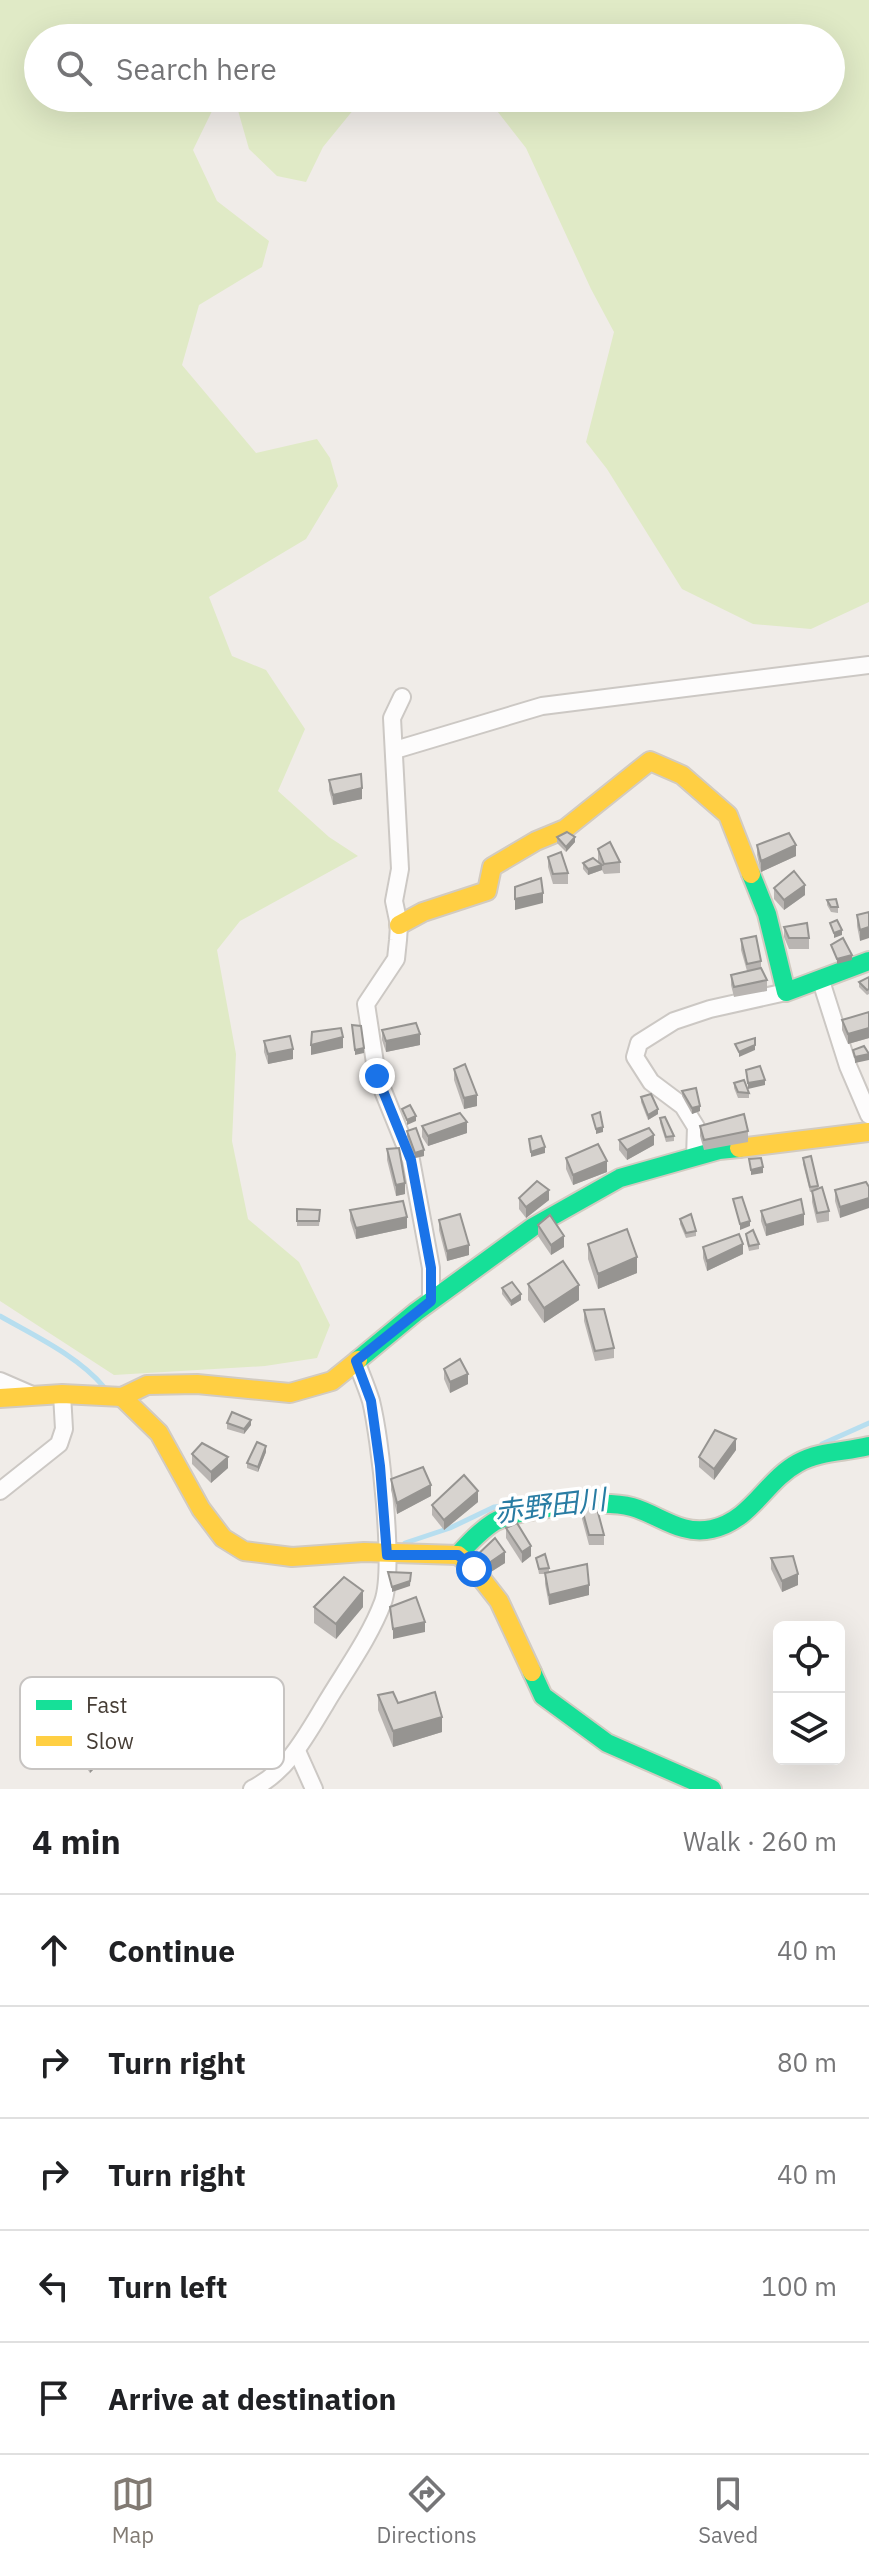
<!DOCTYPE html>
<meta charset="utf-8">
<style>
:root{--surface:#fff;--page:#f2f2f2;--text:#202124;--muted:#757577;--line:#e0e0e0;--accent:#817a73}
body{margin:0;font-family:"IBM Plex Sans","Noto Sans JP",sans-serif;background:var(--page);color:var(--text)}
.controls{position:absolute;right:24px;bottom:24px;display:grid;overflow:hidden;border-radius:12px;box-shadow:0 8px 32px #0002}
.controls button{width:72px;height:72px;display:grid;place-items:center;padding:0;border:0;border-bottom:2px solid var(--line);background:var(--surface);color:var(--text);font:40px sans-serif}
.stop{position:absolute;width:24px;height:24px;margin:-18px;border:6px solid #1a73e8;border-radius:50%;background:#fff}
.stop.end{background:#1a73e8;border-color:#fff;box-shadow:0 2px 8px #0008}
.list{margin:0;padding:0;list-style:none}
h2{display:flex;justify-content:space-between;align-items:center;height:104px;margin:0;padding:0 32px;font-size:34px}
h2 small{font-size:26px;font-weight:400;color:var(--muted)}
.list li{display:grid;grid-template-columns:52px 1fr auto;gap:24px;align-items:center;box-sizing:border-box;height:112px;padding:0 32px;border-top:2px solid var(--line)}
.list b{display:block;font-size:30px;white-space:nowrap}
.list em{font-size:26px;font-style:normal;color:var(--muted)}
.icon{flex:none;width:44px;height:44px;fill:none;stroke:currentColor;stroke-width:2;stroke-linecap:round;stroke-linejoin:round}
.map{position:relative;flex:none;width:869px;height:1789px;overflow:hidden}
.search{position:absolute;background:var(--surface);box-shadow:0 8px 32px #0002;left:24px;right:24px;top:24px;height:88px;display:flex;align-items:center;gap:20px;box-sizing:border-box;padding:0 28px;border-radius:44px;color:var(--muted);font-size:30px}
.sheet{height:664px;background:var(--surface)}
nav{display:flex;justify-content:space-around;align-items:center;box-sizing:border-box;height:112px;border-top:2px solid var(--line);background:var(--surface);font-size:22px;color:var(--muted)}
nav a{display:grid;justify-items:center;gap:4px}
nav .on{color:var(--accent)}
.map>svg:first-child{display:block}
.green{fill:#e0eac6}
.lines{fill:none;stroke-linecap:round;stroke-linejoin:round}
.stream{stroke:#b7deef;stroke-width:5}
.street-casing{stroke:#ccc8c4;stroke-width:20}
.fast-casing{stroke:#d2cbc1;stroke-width:22}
.slow-casing{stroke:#d2cbc1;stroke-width:22}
.street{stroke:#fdfcfc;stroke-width:16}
.fast{stroke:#16e098;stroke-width:18}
.slow{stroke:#ffcf43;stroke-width:18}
.wall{fill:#b9b5b2}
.shaded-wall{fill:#969491}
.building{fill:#d7d3cf;stroke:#969491;stroke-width:2}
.route{stroke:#1a73e8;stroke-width:10}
.labels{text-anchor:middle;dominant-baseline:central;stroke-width:7;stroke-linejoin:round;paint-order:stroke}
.water-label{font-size:28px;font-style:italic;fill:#287ca3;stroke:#fff}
.key{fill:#fff;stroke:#c7c4c2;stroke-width:2}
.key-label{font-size:22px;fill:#453c34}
</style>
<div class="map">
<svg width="869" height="1789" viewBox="0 0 869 1789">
<rect width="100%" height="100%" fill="#f0ece8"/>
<polygon class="green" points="0,0 869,0 869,602 811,629 753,624 682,589 607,469 586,442 614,332 591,289 526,148 487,98 831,98 831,38 38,38 38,98 363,98 323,147 306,182 277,176 249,149 237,107 212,111 193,150 217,201 269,241 262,267 199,305 182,365 256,453 317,439 330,458 338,486 306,539 209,597 232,656 266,670 305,729 278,791 329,837 358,856 240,921 217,950 236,1054 232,1141 248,1219 299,1262 330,1325 317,1358 265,1366 114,1375 0,1301"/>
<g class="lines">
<g class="stream">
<path d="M0,1316C35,1336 78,1356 104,1387"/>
<polyline points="822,1444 869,1423"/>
<polyline points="405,1543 450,1528 494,1507 504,1506"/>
</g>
<g class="street-casing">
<g id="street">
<polyline points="402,697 392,718 400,869 394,901 399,925 398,940 396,959 366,1004 377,1076 411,1160 431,1268 431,1301"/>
<polyline points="395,750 542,706 869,665"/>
<polyline points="821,981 848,1066 869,1115"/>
<polyline points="695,1157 696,1127 683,1106 651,1082 635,1057 639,1043 674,1021 710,1009 786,992"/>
<polyline points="0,1381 30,1394"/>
<polyline points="0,1491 59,1444 64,1429 62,1394"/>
<polyline points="297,1751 314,1789"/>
<path d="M252,1789C288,1771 306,1736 326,1703C345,1671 370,1637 383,1602C395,1568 380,1438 371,1401C367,1388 361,1374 356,1361"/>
</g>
</g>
<g class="fast-casing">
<g id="fast">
<polyline points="751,874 767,914 786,992 869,961"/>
<polyline points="358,1360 416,1312 533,1227 620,1178 719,1150 739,1148"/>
<path d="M458,1555C469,1543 480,1531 494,1522C519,1508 604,1499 632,1507C660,1515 681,1536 712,1529C752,1520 765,1481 798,1463C819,1451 846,1452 869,1446"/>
<polyline points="532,1672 543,1696 607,1743 712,1789"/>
</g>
</g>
<g class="slow-casing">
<g id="slow">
<polyline points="399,925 423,912 487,891 492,867 536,841 565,829 650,761 682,775 728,815 751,874"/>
<polyline points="739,1148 869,1132"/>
<polyline points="122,1397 159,1433 201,1509 223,1538 244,1551 292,1557 364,1552 458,1555 474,1569 499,1601 532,1672"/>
<polyline points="0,1398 62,1394 122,1397 147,1385 197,1384 290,1393 332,1381 358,1360"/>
</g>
</g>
<use href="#street" class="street"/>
<use href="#fast" class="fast"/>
<use href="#slow" class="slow"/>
</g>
<g class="wall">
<polygon points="329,780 362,799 333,805 329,790"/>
<polygon points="557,837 575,842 566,852 557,843"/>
<polygon points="757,845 796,856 761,872 757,855"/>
<polygon points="598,849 620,862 620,873 604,874 602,870 588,875 583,869 583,863 598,862"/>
<polygon points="548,857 568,873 568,884 553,884 548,867"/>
<polygon points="774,888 805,895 784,910 774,899"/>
<polygon points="827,900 838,907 838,913 831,912 827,905"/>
<polygon points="869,912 860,941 857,926 857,915"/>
<polygon points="784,927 809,938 809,949 789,949 784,937"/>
<polygon points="741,939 761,961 761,969 767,980 767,991 734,997 731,985 731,975 747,971 741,950"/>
<polygon points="869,977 869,994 867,995 859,987 859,982"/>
<polygon points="869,1012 869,1038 848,1044 842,1030 842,1020"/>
<polygon points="382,1030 420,1045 386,1052 382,1040"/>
<polygon points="264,1041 293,1059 268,1064 264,1052"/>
<polygon points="454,1069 477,1106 464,1109 454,1080"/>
<polygon points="734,1083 749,1093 749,1098 738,1098 734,1088"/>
<polygon points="682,1091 700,1111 692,1114 682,1096"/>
<polygon points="641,1097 658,1114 648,1120 641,1102"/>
<polygon points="660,1118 674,1136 674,1141 666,1142 660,1123"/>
<polygon points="422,1126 467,1133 428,1146 422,1137"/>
<polygon points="700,1126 748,1131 748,1142 704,1150 700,1136"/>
<polygon points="407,1131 424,1156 415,1158 407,1137"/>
<polygon points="619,1140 654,1145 627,1160 619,1150"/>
<polygon points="387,1149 405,1194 396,1196 387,1160"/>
<polygon points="566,1158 607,1172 573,1185 566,1169"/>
<polygon points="803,1158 818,1186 818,1188 829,1211 829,1221 817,1223 812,1202 812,1192 810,1192 803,1164"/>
<polygon points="869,1187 840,1218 835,1201 835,1190"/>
<polygon points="519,1198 549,1200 526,1218 519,1209"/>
<polygon points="297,1209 320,1216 319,1226 297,1226"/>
<polygon points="350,1210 407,1228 356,1239 350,1220"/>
<polygon points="761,1211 804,1225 766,1236 761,1221"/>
<polygon points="680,1219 696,1231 696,1236 686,1238 680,1224"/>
<polygon points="439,1220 469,1255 447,1261 439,1230"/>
<polygon points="538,1225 564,1247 551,1255 538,1236"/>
<polygon points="746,1234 759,1244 759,1249 749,1251 746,1239"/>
<polygon points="588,1244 637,1273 598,1289 588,1259"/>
<polygon points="703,1247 743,1254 707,1271 703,1258"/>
<polygon points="528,1284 579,1300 544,1323 528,1300"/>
<polygon points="502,1288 521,1300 511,1306 502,1294"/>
<polygon points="584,1310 614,1348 614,1358 595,1361 584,1321"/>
<polygon points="444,1369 468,1384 450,1393 444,1379"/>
<polygon points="227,1423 251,1425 244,1434 227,1429"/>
<polygon points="736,1450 714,1480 699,1467 699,1457"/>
<polygon points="266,1452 258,1472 247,1468 247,1463"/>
<polygon points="192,1454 228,1468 211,1483 192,1464"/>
<polygon points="391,1479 431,1496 397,1514 391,1490"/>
<polygon points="478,1502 444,1530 432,1515 432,1505"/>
<polygon points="582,1509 604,1535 604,1545 589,1545 582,1519"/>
<polygon points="506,1528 531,1556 522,1563 506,1538"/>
<polygon points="474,1558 505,1563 486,1575 474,1569"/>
<polygon points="536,1558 549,1568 549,1572 589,1595 549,1605 545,1584 545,1574 539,1574"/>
<polygon points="771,1558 798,1585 782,1592 771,1569"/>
<polygon points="314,1607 363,1607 336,1639 314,1623"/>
<polygon points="378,1695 398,1703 442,1732 393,1747 378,1710"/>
<polygon points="35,1711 52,1725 52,1730 40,1730 35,1717"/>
<polygon points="82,1755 99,1764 90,1773 82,1761"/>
</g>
<g class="shaded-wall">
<polygon points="362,788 362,799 333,805 333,795"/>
<polygon points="575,837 575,842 566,852 566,847"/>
<polygon points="796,845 796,856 761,872 761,861"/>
<polygon points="602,865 602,870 588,875 588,869"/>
<polygon points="805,885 805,895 784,910 784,900"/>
<polygon points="543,893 543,903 515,910 515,899"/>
<polygon points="869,927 869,938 860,941 860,930"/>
<polygon points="842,930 842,935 834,938 834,933"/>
<polygon points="852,955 852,960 837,964 837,959"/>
<polygon points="869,1028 869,1038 848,1044 848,1034"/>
<polygon points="420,1034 420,1045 386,1052 386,1041"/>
<polygon points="343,1037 343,1048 311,1055 311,1045"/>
<polygon points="755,1045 755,1050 739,1057 739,1052"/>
<polygon points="364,1048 364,1053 355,1055 355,1050"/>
<polygon points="293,1049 293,1059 268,1064 268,1054"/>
<polygon points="869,1054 869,1060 855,1063 855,1057"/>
<polygon points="765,1080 765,1085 748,1089 748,1083"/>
<polygon points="477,1095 477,1106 464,1109 464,1098"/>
<polygon points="700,1106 700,1111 692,1114 692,1108"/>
<polygon points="658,1109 658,1114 648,1120 648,1115"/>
<polygon points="416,1116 416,1121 407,1125 407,1120"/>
<polygon points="467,1122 467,1133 428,1146 428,1136"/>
<polygon points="603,1127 603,1132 596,1134 596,1129"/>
<polygon points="654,1135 654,1145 627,1160 627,1150"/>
<polygon points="545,1147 545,1153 531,1157 531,1152"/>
<polygon points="424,1150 424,1156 415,1158 415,1153"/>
<polygon points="607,1161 607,1172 573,1185 573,1175"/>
<polygon points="763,1167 763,1173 751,1175 751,1170"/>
<polygon points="405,1183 405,1194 396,1196 396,1185"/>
<polygon points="549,1190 549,1200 526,1218 526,1207"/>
<polygon points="869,1198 869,1208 840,1218 840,1207"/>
<polygon points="804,1214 804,1225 766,1236 766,1225"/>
<polygon points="407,1217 407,1228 356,1239 356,1228"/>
<polygon points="750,1221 750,1226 740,1230 740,1224"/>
<polygon points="564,1236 564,1247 551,1255 551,1245"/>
<polygon points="743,1244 743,1254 707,1271 707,1261"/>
<polygon points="469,1245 469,1255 447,1261 447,1251"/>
<polygon points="637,1257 637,1273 598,1289 598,1274"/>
<polygon points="579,1285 579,1300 544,1323 544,1308"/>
<polygon points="521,1294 521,1300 511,1306 511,1301"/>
<polygon points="468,1374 468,1384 450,1393 450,1382"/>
<polygon points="251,1420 251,1425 244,1434 244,1429"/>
<polygon points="736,1439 736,1450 714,1480 714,1469"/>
<polygon points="266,1446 266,1452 258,1472 258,1467"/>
<polygon points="228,1457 228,1468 211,1483 211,1472"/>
<polygon points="431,1485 431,1496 397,1514 397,1503"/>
<polygon points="478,1491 478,1502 444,1530 444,1520"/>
<polygon points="531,1546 531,1556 522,1563 522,1552"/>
<polygon points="505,1552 505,1563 486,1575 486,1565"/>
<polygon points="411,1573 410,1586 392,1592 392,1587"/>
<polygon points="798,1574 798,1585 782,1592 782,1581"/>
<polygon points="589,1585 589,1595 549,1605 549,1595"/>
<polygon points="363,1591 363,1607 336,1639 336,1624"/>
<polygon points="425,1622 425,1632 393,1639 393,1629"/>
<polygon points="442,1717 442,1732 393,1747 393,1731"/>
<polygon points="99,1759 99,1764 90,1773 90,1767"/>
</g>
<g class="building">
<polygon points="361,774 362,788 333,795 329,780"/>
<polygon points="567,832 575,837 566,847 557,837"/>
<polygon points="789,833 796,845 761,861 757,845"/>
<polygon points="610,842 620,862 604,864 598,849"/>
<polygon points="561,852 568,873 553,874 548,857"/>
<polygon points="593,858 602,865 588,869 583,863"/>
<polygon points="794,871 805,885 784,900 774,888"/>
<polygon points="541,878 543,893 515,899 515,887"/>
<polygon points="836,899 838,907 831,907 827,900"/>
<polygon points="869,912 869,927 860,930 857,915"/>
<polygon points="837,920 842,930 834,933 830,923"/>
<polygon points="807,923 809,938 789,938 784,927"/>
<polygon points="756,936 761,961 747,964 741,939"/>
<polygon points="843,938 852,955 837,959 831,945"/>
<polygon points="761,968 767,980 734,987 731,975"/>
<polygon points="869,977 869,989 867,990 859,982"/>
<polygon points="869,1012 869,1028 848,1034 842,1020"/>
<polygon points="416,1023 420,1034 386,1041 382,1030"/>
<polygon points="352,1025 361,1026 364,1048 355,1050"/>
<polygon points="341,1028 343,1037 311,1045 312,1032"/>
<polygon points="290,1036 293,1049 268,1054 264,1041"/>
<polygon points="755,1038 755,1045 739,1052 735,1044"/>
<polygon points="864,1046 869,1054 855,1057 853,1050"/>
<polygon points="465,1064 477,1095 464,1098 454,1069"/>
<polygon points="760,1066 765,1080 748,1083 746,1070"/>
<polygon points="744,1080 749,1093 738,1092 734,1083"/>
<polygon points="696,1088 700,1106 692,1108 682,1091"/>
<polygon points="651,1094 658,1109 648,1115 641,1097"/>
<polygon points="410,1105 416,1116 407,1120 402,1109"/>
<polygon points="600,1112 603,1127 596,1129 592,1115"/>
<polygon points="460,1113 467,1122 428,1136 422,1126"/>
<polygon points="744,1114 748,1131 704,1140 700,1126"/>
<polygon points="665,1117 674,1136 666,1137 660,1118"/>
<polygon points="416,1128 424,1150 415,1153 407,1131"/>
<polygon points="649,1128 654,1135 627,1150 619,1140"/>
<polygon points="541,1136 545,1147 531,1152 529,1139"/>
<polygon points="598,1144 607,1161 573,1175 566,1158"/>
<polygon points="399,1148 405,1183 396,1185 387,1149"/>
<polygon points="811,1156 818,1186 810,1187 803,1158"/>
<polygon points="761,1158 763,1167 751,1170 749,1159"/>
<polygon points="537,1181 549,1190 526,1207 519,1198"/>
<polygon points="866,1182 869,1187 869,1198 840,1207 835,1190"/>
<polygon points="822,1187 829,1211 817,1213 812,1191"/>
<polygon points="742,1197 750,1221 740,1224 733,1199"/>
<polygon points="801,1199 804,1214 766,1225 761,1211"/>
<polygon points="403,1201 407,1217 356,1228 350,1210"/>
<polygon points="297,1209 320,1210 319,1221 297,1221"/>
<polygon points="460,1214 469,1245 447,1251 439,1220"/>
<polygon points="691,1214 696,1231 686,1233 680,1219"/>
<polygon points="550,1215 564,1236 551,1245 538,1225"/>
<polygon points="627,1229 637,1257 598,1274 588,1244"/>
<polygon points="753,1230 759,1244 749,1246 746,1234"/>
<polygon points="739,1234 743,1244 707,1261 703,1247"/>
<polygon points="563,1261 579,1285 544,1308 528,1284"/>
<polygon points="512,1282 521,1294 511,1301 502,1288"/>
<polygon points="604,1309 614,1348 595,1351 584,1310"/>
<polygon points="460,1359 468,1374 450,1382 444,1369"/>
<polygon points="232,1412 251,1420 244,1429 227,1423"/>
<polygon points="715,1430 736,1439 714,1469 699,1457"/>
<polygon points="257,1442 266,1446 258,1467 247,1463"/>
<polygon points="202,1443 228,1457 211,1472 192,1454"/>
<polygon points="423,1467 431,1485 397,1503 391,1479"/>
<polygon points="464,1475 478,1491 444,1520 432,1505"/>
<polygon points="596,1505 604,1535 589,1535 582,1509"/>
<polygon points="517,1523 531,1546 522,1552 506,1528"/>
<polygon points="495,1538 505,1552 486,1565 474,1558"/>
<polygon points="545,1554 549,1568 539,1569 536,1558"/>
<polygon points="793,1556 798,1574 782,1581 771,1558"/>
<polygon points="587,1564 589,1585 549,1595 545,1573"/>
<polygon points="388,1572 411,1573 410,1581 392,1587"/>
<polygon points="344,1577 363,1591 336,1624 314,1607"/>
<polygon points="416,1597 425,1622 393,1629 390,1607"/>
<polygon points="393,1692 398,1703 435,1692 442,1717 393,1731 378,1695"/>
</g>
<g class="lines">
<polyline class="route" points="377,1076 411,1160 431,1268 431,1301 356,1361 371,1401 380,1466 387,1555 458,1555 474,1569"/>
</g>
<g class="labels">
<g class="water-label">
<text transform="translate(550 1505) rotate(-7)">赤野田川</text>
</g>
</g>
<rect x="20" y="1677" width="264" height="92" rx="12" class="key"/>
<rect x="36" y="1700" width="36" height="10" fill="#16e098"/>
<rect x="36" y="1736" width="36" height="10" fill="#ffcf43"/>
<g class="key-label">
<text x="86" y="1713">Fast</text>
<text x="86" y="1749">Slow</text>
</g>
</svg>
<div class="controls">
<button><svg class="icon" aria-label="locate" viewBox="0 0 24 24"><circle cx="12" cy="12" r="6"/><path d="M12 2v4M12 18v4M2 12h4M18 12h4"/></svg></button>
<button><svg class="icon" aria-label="layers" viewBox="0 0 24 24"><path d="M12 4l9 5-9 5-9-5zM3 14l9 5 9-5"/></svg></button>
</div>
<div class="stop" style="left:474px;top:1569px"></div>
<div class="stop end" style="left:377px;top:1076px"></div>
<div class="search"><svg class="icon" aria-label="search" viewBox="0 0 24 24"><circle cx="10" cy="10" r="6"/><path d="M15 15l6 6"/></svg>Search here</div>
</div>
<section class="sheet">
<h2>4 min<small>Walk · 260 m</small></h2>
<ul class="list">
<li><svg class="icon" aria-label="ahead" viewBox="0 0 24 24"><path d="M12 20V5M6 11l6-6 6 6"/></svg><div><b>Continue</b></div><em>40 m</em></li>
<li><svg class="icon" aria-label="right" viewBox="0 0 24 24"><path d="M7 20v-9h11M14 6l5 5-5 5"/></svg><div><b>Turn right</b></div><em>80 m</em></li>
<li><svg class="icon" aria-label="right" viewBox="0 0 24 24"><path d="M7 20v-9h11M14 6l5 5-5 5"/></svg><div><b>Turn right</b></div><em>40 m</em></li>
<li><svg class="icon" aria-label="left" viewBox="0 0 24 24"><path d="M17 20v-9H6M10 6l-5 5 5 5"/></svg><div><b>Turn left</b></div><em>100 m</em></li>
<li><svg class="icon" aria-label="arrive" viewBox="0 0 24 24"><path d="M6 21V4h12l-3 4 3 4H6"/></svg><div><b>Arrive at destination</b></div></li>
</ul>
</section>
<nav>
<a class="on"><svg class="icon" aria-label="map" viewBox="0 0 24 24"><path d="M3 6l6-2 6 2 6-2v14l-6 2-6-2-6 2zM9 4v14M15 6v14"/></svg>Map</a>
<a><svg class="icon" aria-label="directions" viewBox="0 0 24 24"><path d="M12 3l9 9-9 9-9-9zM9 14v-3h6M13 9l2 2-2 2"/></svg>Directions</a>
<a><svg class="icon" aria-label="saved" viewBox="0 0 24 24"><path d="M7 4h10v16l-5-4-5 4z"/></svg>Saved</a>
</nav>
